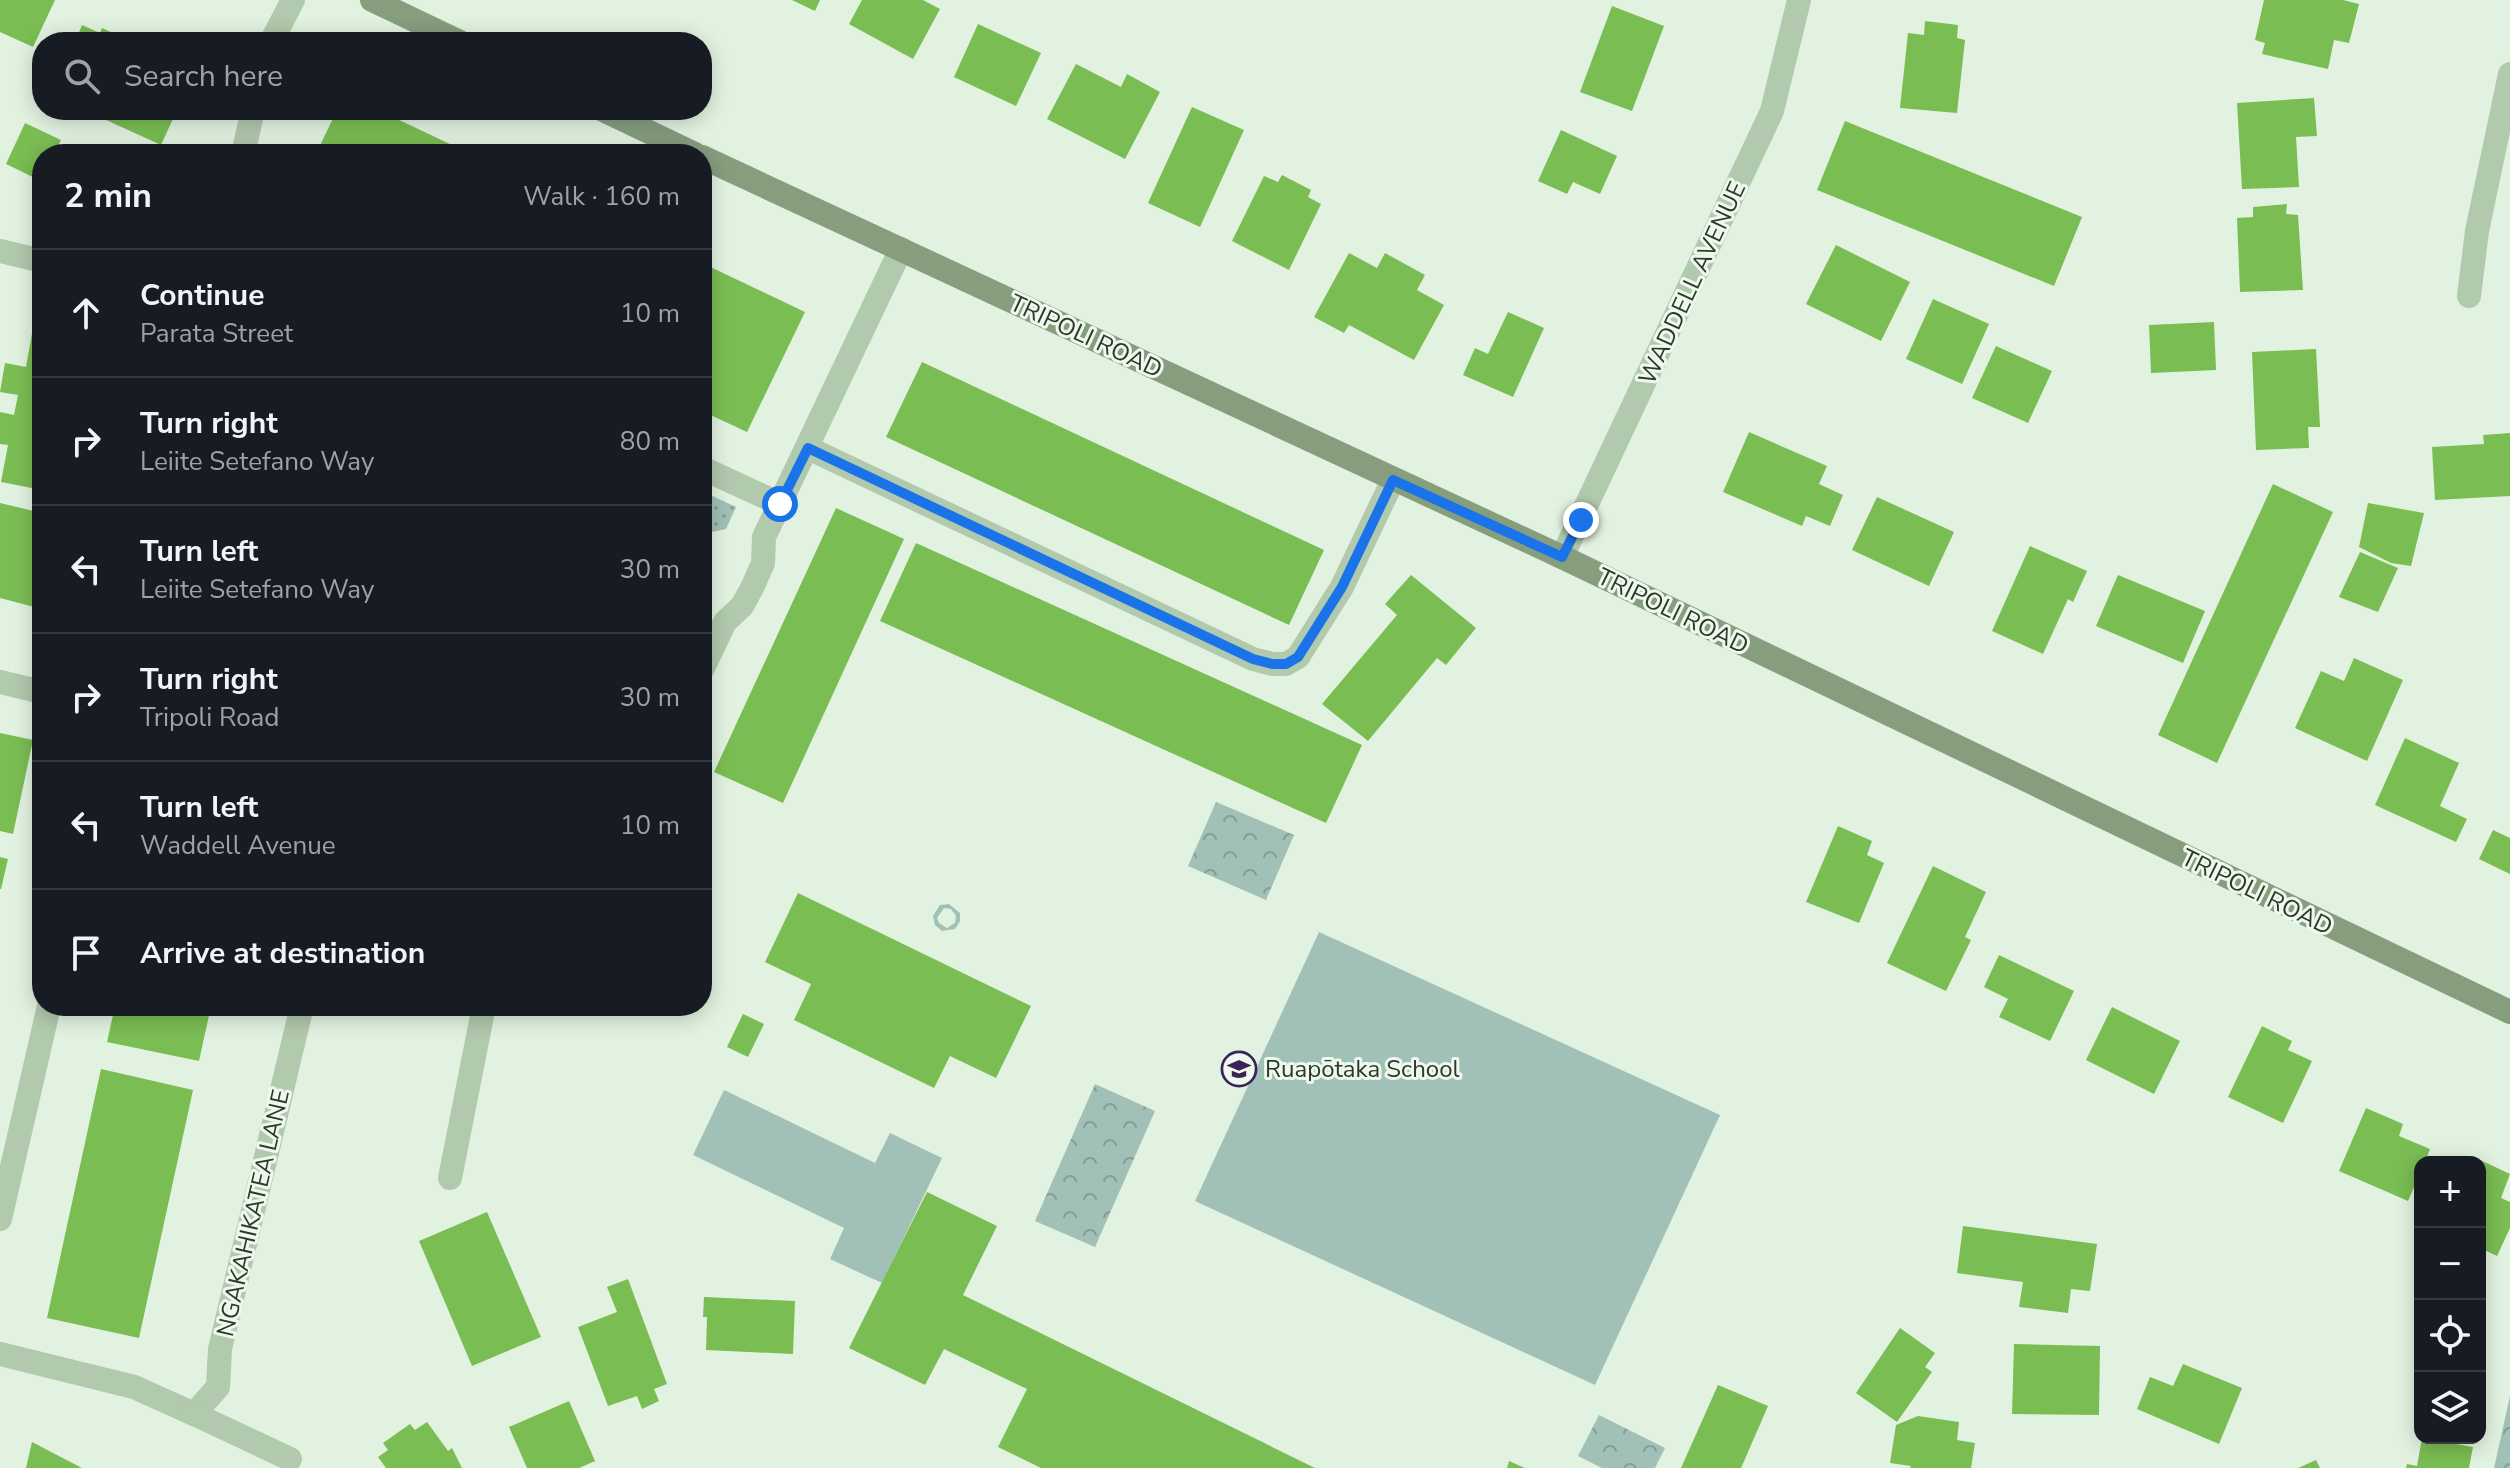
<!DOCTYPE html>
<meta charset="utf-8">
<style>
:root{--surface:#171b24;--page:#20242c;--text:#f1f3f6;--muted:#9ea1a6;--line:#363941}
body{margin:0;font-family:"Nunito Sans",sans-serif;background:var(--page);color:var(--text)}
.controls{position:absolute;right:24px;bottom:24px;display:grid;overflow:hidden;border-radius:16px;box-shadow:0 4px 20px #0003}
.controls button{width:72px;height:72px;display:grid;place-items:center;padding:0;border:0;border-bottom:2px solid var(--line);background:var(--surface);color:var(--text);font:40px sans-serif}
.stop{position:absolute;width:24px;height:24px;margin:-18px;border:6px solid #1a73e8;border-radius:50%;background:#fff}
.stop.end{background:#1a73e8;border-color:#fff;box-shadow:0 2px 8px #0008}
.list{margin:0;padding:0;list-style:none}
h2{display:flex;justify-content:space-between;align-items:center;height:104px;margin:0;padding:0 32px;font-size:34px}
h2 small{font-size:26px;font-weight:400;color:var(--muted)}
.list li{display:grid;grid-template-columns:52px 1fr auto;gap:24px;align-items:center;box-sizing:border-box;height:128px;padding:0 32px;border-top:2px solid var(--line)}
.list b{display:block;font-size:30px;white-space:nowrap}
.list p{margin:0;font-size:26px;white-space:nowrap;color:var(--muted)}
.list em{font-size:26px;font-style:normal;color:var(--muted)}
.icon{flex:none;width:44px;height:44px;fill:none;stroke:currentColor;stroke-width:2;stroke-linecap:round;stroke-linejoin:round}
.map{position:relative;flex:none;width:2510px;height:1468px;overflow:hidden}
.search{position:absolute;background:var(--surface);box-shadow:0 4px 20px #0003;left:32px;top:32px;width:680px;height:88px;display:flex;align-items:center;gap:20px;box-sizing:border-box;padding:0 28px;border-radius:32px;color:var(--muted);font-size:30px}
.panel{position:absolute;background:var(--surface);box-shadow:0 4px 20px #0003;left:32px;top:144px;width:680px;height:872px;border-radius:32px}
.map>svg:first-child{display:block}
.grass{fill:#a1c0b7;fill-rule:evenodd}
.park{fill:url(#park-crowns)}
.garden{fill:url(#garden-dots)}
.building{fill:#7abd53}
.lines{fill:none;stroke-linecap:round;stroke-linejoin:round}
.street{stroke:#b1c9ad;stroke-width:24}
.secondary{stroke:#869d7e;stroke-width:24}
.route{stroke:#1a73e8;stroke-width:10}
.labels{text-anchor:middle;dominant-baseline:central;stroke-width:6;stroke-linejoin:round;paint-order:stroke}
.street-label{font-size:24px;fill:#2f382b;stroke:#eef9ed}
.poi-label{font-size:24px;fill:#2f382b;stroke:#eef9ed;text-anchor:start}
</style>
<div class="map">
<svg width="2510" height="1468" viewBox="0 0 2510 1468">
<defs>
<pattern id="park-crowns" width="20" height="18" patternUnits="userSpaceOnUse" patternTransform="scale(2)"><rect width="20" height="18" fill="#a1c0b7"/><path d="M2 6a3 3 0 1 1 6 0M12 15a3 3 0 1 1 6 0" fill="none" stroke="#849d95"/></pattern>
<pattern id="garden-dots" width="8" height="8" patternUnits="userSpaceOnUse" patternTransform="scale(2)"><rect width="8" height="8" fill="#a1c0b7"/><path d="M2 2h.1M6 6h.1" fill="none" stroke="#849d95" stroke-width="1.8" stroke-linecap="round"/></pattern>
</defs>
<rect width="100%" height="100%" fill="#e2f2e0"/>
<g class="grass">
<path d="M949,904L960,913V921L955,929L942,931L935,925L933,916L940,905ZM944,908L951,909L956,916L955,923L947,928L939,923L937,918Z"/>
<polygon points="1319,932 1720,1115 1595,1385 1195,1201"/>
<polygon points="724,1090 875,1163 890,1133 942,1158 882,1283 830,1259 844,1228 693,1155"/>
</g>
<g class="park">
<polygon points="1216,802 1294,835 1266,900 1188,866"/>
<polygon points="1095,1084 1155,1111 1095,1247 1035,1221"/>
<polygon points="2510,1396 2510,1468 2494,1468"/>
<polygon points="1599,1415 1665,1448 1655,1468 1602,1468 1578,1456"/>
</g>
<polygon class="garden" points="702,491 736,507 726,529 702,534"/>
<g class="building">
<polygon points="0,0 55,0 33,47 0,32"/>
<polygon points="792,0 820,0 815,11"/>
<polygon points="862,0 923,0 940,9 913,59 849,24"/>
<polygon points="2264,0 2343,0 2359,4 2349,43 2334,40 2328,69 2262,54 2265,43 2255,40"/>
<polygon points="1612,6 1664,26 1632,111 1580,92"/>
<polygon points="1925,21 1958,25 1957,38 1965,40 1957,113 1900,108 1908,33 1924,35"/>
<polygon points="978,24 1041,53 1016,106 954,77"/>
<polygon points="82,25 100,33 102,28 132,42 75,42"/>
<polygon points="1076,64 1121,87 1127,74 1160,92 1125,159 1047,119"/>
<polygon points="2314,98 2317,136 2296,137 2299,187 2242,189 2237,103"/>
<polygon points="1192,107 1244,130 1200,227 1148,203"/>
<polygon points="108,110 177,110 161,145 104,119"/>
<polygon points="337,110 378,110 471,154 316,154"/>
<polygon points="1845,121 2082,217 2054,286 1817,190"/>
<polygon points="25,123 61,140 54,154 42,154 41,181 6,164"/>
<polygon points="1561,130 1617,156 1600,194 1573,182 1567,194 1538,181"/>
<polygon points="72,145 108,153 108,154 70,154"/>
<polygon points="1282,175 1311,190 1308,197 1321,204 1289,270 1232,241 1264,176 1278,182"/>
<polygon points="2287,204 2286,214 2298,215 2303,290 2240,292 2237,218 2253,217 2253,207"/>
<polygon points="1836,245 1910,282 1881,341 1806,304"/>
<polygon points="1349,253 1377,268 1385,253 1425,275 1417,290 1444,305 1414,360 1349,325 1344,333 1314,317"/>
<polygon points="702,263 805,312 747,432 702,411"/>
<polygon points="1933,299 1989,324 1962,384 1906,359"/>
<polygon points="1508,312 1544,328 1513,397 1463,375 1475,348 1488,354"/>
<polygon points="2214,322 2216,370 2151,373 2149,325"/>
<polygon points="33,328 42,330 42,490 1,482 8,445 0,444 0,412 14,415 18,395 0,392 5,363 26,367"/>
<polygon points="1996,346 2052,371 2028,423 1972,398"/>
<polygon points="2316,349 2320,427 2308,427 2309,448 2256,450 2252,352"/>
<polygon points="922,362 1324,550 1289,625 886,437"/>
<polygon points="1749,432 1827,466 1819,484 1843,495 1830,526 1806,516 1802,526 1723,492"/>
<polygon points="2510,433 2510,496 2435,500 2432,447 2484,444 2483,435"/>
<polygon points="2273,484 2333,512 2217,763 2158,735"/>
<polygon points="1877,497 1954,532 1929,586 1852,550"/>
<polygon points="0,503 42,513 42,609 0,598"/>
<polygon points="2368,503 2424,513 2411,566 2391,563 2359,547"/>
<polygon points="836,508 904,539 783,803 714,772"/>
<polygon points="916,543 1362,745 1326,823 880,621"/>
<polygon points="2030,546 2087,571 2073,602 2068,599 2043,654 1992,631"/>
<polygon points="2360,552 2398,568 2378,612 2339,597"/>
<polygon points="1411,575 1476,628 1446,665 1437,658 1368,741 1322,704 1397,615 1385,604"/>
<polygon points="2118,575 2205,611 2183,663 2096,626"/>
<polygon points="2354,658 2403,680 2367,761 2295,728 2321,671 2344,681"/>
<polygon points="0,733 33,740 13,834 0,831"/>
<polygon points="2405,738 2459,763 2440,806 2467,819 2456,842 2375,805"/>
<polygon points="1838,826 1872,841 1867,855 1884,863 1859,923 1806,902"/>
<polygon points="2493,830 2510,838 2510,874 2479,859"/>
<polygon points="0,857 8,859 1,889 0,889"/>
<polygon points="1933,866 1986,892 1965,937 1971,940 1946,991 1887,963"/>
<polygon points="798,893 1031,1006 996,1078 950,1056 934,1088 794,1020 811,984 765,962"/>
<polygon points="1999,955 2074,991 2050,1041 1999,1017 2008,999 1984,987"/>
<polygon points="115,1006 211,1006 199,1061 107,1042"/>
<polygon points="2112,1007 2180,1041 2154,1094 2086,1060"/>
<polygon points="743,1014 764,1024 748,1057 727,1047"/>
<polygon points="2262,1026 2292,1041 2288,1050 2312,1061 2283,1123 2228,1097"/>
<polygon points="101,1069 193,1090 139,1338 47,1318"/>
<polygon points="2366,1108 2403,1124 2399,1136 2430,1149 2425,1162 2420,1162 2420,1173 2408,1201 2339,1171"/>
<polygon points="2476,1158 2510,1174 2501,1198 2510,1202 2510,1228 2497,1256 2480,1248 2480,1162 2474,1162"/>
<polygon points="927,1192 997,1226 963,1295 1315,1468 1041,1468 998,1447 1027,1389 944,1349 925,1385 849,1348"/>
<polygon points="487,1212 541,1337 472,1366 419,1241"/>
<polygon points="1963,1226 2097,1244 2090,1291 2071,1289 2068,1313 2019,1307 2023,1282 1957,1273"/>
<polygon points="628,1279 667,1384 654,1389 659,1401 642,1409 637,1396 608,1406 578,1327 617,1312 607,1287"/>
<polygon points="704,1297 795,1301 793,1354 706,1350 707,1317 703,1317"/>
<polygon points="1900,1328 1935,1353 1925,1367 1932,1372 1897,1422 1856,1393"/>
<polygon points="2014,1344 2100,1346 2099,1415 2012,1414"/>
<polygon points="2183,1364 2242,1388 2219,1444 2137,1409 2150,1377 2173,1386"/>
<polygon points="1718,1385 1768,1406 1741,1468 1681,1468"/>
<polygon points="569,1401 595,1461 579,1468 527,1468 509,1427"/>
<polygon points="1918,1416 1959,1422 1957,1440 1975,1443 1971,1468 1910,1468 1911,1466 1890,1463 1896,1425"/>
<polygon points="427,1422 448,1451 452,1448 462,1468 386,1468 378,1457 388,1450 383,1443 410,1424 415,1430"/>
<polygon points="2422,1438 2473,1447 2469,1468 2406,1468 2407,1464 2417,1466"/>
<polygon points="32,1442 82,1468 26,1468"/>
<polygon points="2316,1460 2320,1468 2298,1468"/>
<polygon points="1509,1461 1525,1468 1507,1468"/>
</g>
<g class="lines">
<g class="street">
<polyline points="271,42 293,0"/>
<polyline points="243,154 253,110"/>
<polyline points="0,251 42,261"/>
<polyline points="2469,296 2477,231 2510,74"/>
<polyline points="808,448 1253,659 1272,664 1286,664 1298,657 1342,587 1393,480"/>
<polyline points="702,468 780,504"/>
<polyline points="1562,557 1772,111 1799,0"/>
<polyline points="702,670 725,622 742,606 753,586 763,563 764,537 901,249"/>
<polyline points="0,682 42,692"/>
<polyline points="450,1178 484,1006"/>
<polyline points="0,1219 49,1006"/>
<polyline points="0,1354 134,1387 194,1414 218,1387 220,1349 302,1006"/>
<polyline points="194,1414 290,1459"/>
</g>
<g class="secondary">
<polyline points="372,0 460,42"/>
<polyline points="603,110 695,154"/>
<polyline points="702,157 1562,557 2510,1012"/>
</g>
</g>
<g class="lines">
<polyline class="route" points="780,504 808,448 1253,659 1272,664 1286,664 1298,657 1342,587 1393,480 1562,557 1581,520"/>
</g>
<defs>
<g id="school-ring" transform="scale(1.8)"><circle r="9.5" fill="#eef9ed" stroke="#3b2357" stroke-width="1.5"/><path d="M0-5L7-2L0 1L-7-2ZM-4 1L0 2.5L4 1V4Q0 6-4 4Z" fill="#3b2357"/></g>
</defs>
<g fill-rule="evenodd">
<use href="#school-ring" x="1239" y="1069"/>
</g>
<g class="labels">
<g class="street-label">
<text transform="translate(1692 283) rotate(-65)">WADDELL AVENUE</text>
<text transform="translate(1086 336) rotate(25)">TRIPOLI ROAD</text>
<text transform="translate(1673 611) rotate(26)">TRIPOLI ROAD</text>
<text transform="translate(2257 892) rotate(26)">TRIPOLI ROAD</text>
<text transform="translate(253 1213) rotate(-77)">NGAKAHIKATEA LANE</text>
</g>
<g class="poi-label">
<text x="1265" y="1069">Ruapōtaka School</text>
</g>
</g>
</svg>
<div class="controls">
<button>+</button>
<button>−</button>
<button><svg class="icon" aria-label="locate" viewBox="0 0 24 24"><circle cx="12" cy="12" r="6"/><path d="M12 2v4M12 18v4M2 12h4M18 12h4"/></svg></button>
<button><svg class="icon" aria-label="layers" viewBox="0 0 24 24"><path d="M12 4l9 5-9 5-9-5zM3 14l9 5 9-5"/></svg></button>
</div>
<div class="stop" style="left:780px;top:504px"></div>
<div class="stop end" style="left:1581px;top:520px"></div>
<div class="search"><svg class="icon" aria-label="search" viewBox="0 0 24 24"><circle cx="10" cy="10" r="6"/><path d="M15 15l6 6"/></svg>Search here</div>
<section class="panel">
<h2>2 min<small>Walk · 160 m</small></h2>
<ul class="list">
<li><svg class="icon" aria-label="ahead" viewBox="0 0 24 24"><path d="M12 20V5M6 11l6-6 6 6"/></svg><div><b>Continue</b><p>Parata Street</p></div><em>10 m</em></li>
<li><svg class="icon" aria-label="right" viewBox="0 0 24 24"><path d="M7 20v-9h11M14 6l5 5-5 5"/></svg><div><b>Turn right</b><p>Leiite Setefano Way</p></div><em>80 m</em></li>
<li><svg class="icon" aria-label="left" viewBox="0 0 24 24"><path d="M17 20v-9H6M10 6l-5 5 5 5"/></svg><div><b>Turn left</b><p>Leiite Setefano Way</p></div><em>30 m</em></li>
<li><svg class="icon" aria-label="right" viewBox="0 0 24 24"><path d="M7 20v-9h11M14 6l5 5-5 5"/></svg><div><b>Turn right</b><p>Tripoli Road</p></div><em>30 m</em></li>
<li><svg class="icon" aria-label="left" viewBox="0 0 24 24"><path d="M17 20v-9H6M10 6l-5 5 5 5"/></svg><div><b>Turn left</b><p>Waddell Avenue</p></div><em>10 m</em></li>
<li><svg class="icon" aria-label="arrive" viewBox="0 0 24 24"><path d="M6 21V4h12l-3 4 3 4H6"/></svg><div><b>Arrive at destination</b></div></li>
</ul>
</section>
</div>
